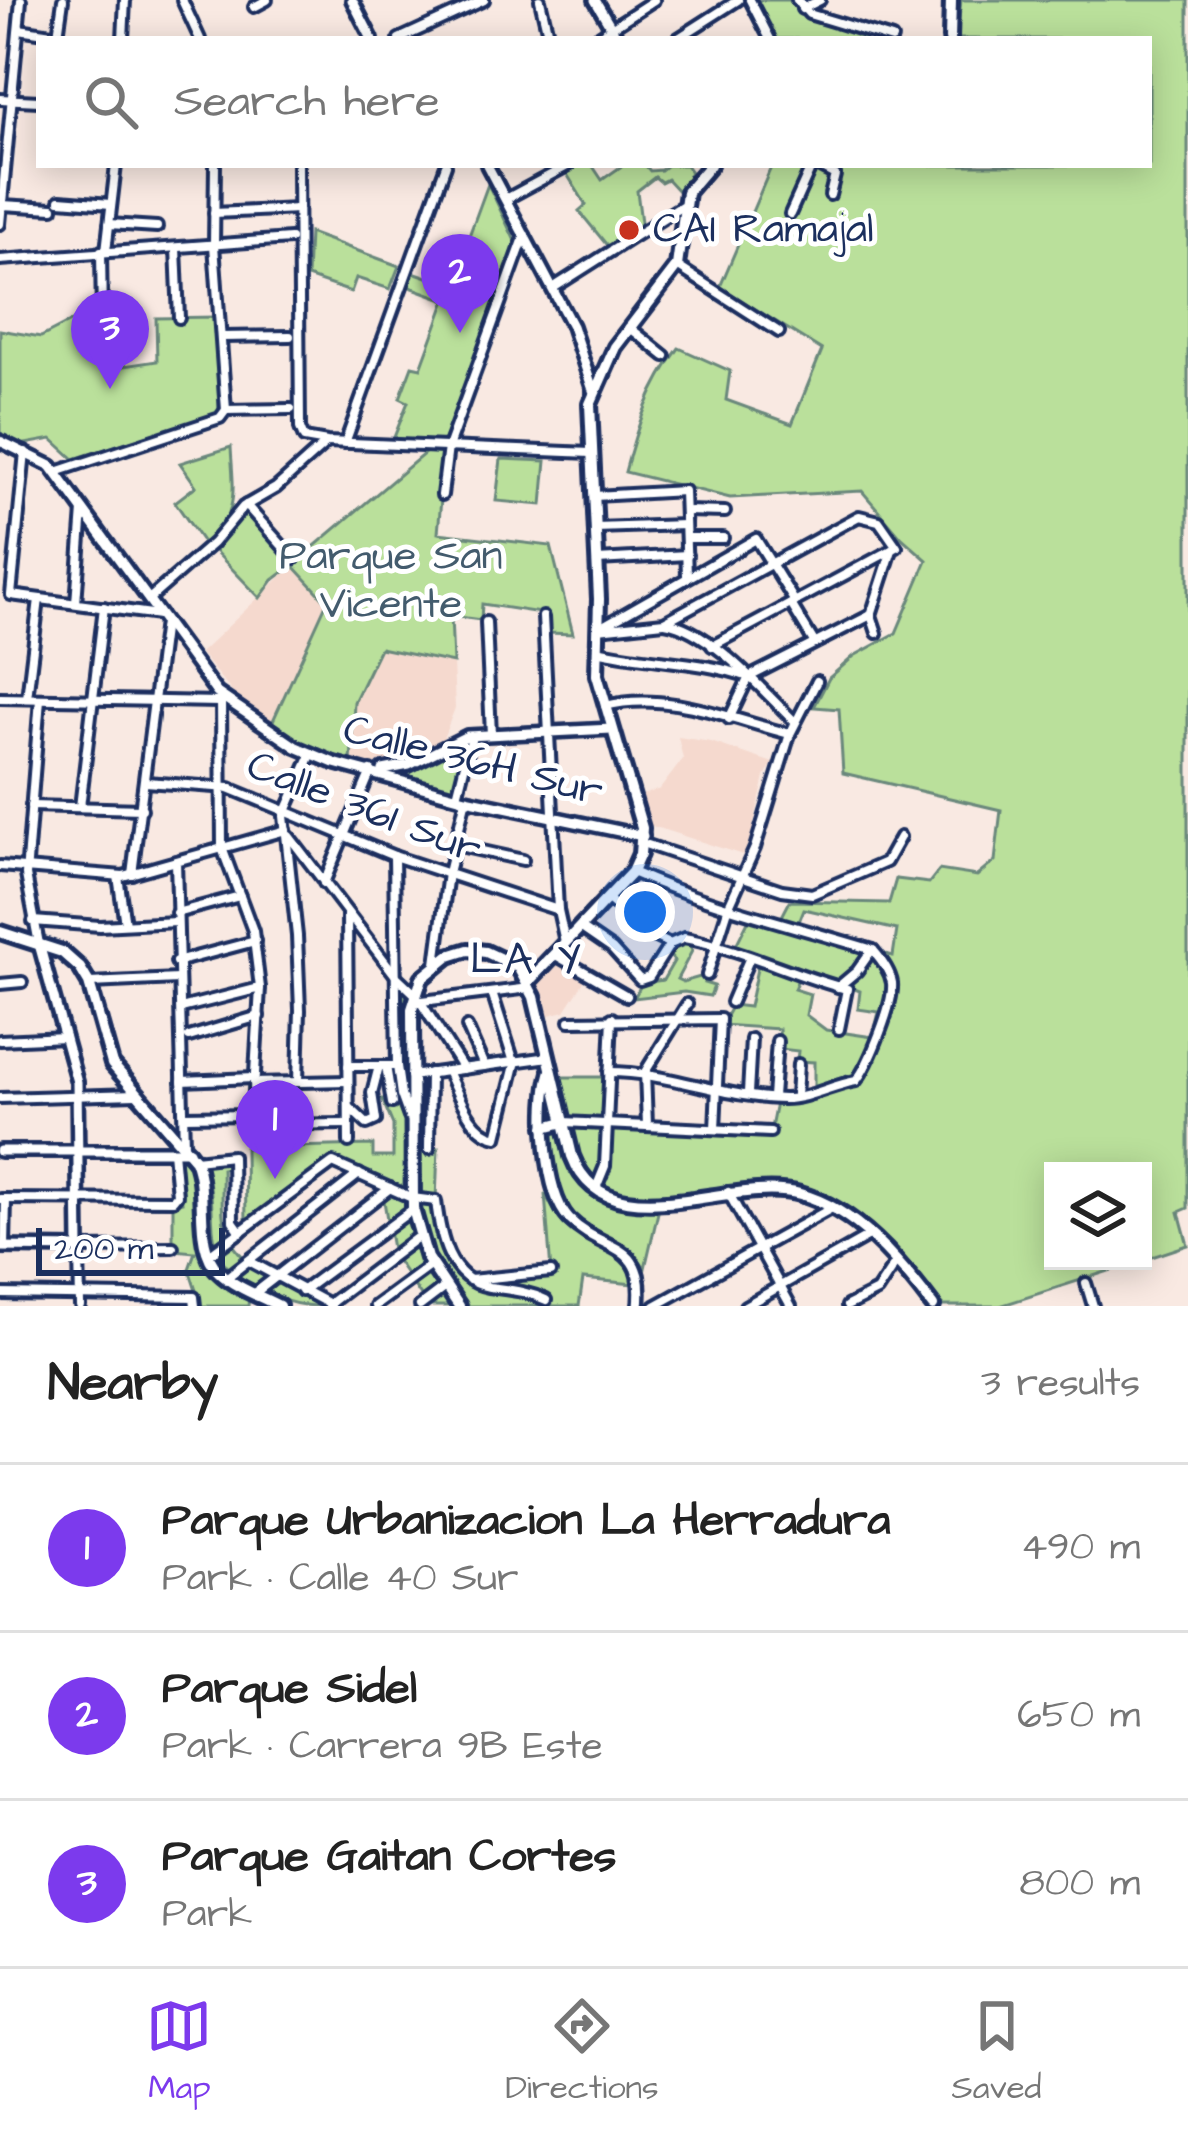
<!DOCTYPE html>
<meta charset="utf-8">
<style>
:root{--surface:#fff;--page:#f2f2f2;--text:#222;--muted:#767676;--line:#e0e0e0;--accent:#7c3aed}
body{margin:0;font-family:"Architects Daughter",sans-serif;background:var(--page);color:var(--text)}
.controls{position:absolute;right:36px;bottom:36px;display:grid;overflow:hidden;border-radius:0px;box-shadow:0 6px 30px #0003}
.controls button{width:108px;height:108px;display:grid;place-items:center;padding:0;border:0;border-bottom:3px solid var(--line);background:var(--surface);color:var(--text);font:60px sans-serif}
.scale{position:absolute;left:36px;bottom:30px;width:189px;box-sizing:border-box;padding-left:12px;border:6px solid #1b2f5e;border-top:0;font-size:33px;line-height:42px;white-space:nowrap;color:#1b2f5e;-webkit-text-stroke:9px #fff;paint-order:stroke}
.you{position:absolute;left:645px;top:912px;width:42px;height:42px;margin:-30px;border:9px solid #fff;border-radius:50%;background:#1a73e8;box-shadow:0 0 0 18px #1a73e833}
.badge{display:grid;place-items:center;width:78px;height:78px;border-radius:50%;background:var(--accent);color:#fff;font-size:39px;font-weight:700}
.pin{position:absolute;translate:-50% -99px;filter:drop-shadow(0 3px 6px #0008)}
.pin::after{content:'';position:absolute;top:63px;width:42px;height:36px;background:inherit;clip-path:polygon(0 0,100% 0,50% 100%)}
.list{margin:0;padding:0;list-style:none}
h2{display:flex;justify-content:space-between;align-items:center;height:156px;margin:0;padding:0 48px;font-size:51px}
h2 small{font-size:39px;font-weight:400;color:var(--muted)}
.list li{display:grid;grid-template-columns:78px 1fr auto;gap:36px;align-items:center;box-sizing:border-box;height:168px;padding:0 48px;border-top:3px solid var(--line)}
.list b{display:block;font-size:45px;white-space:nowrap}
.list p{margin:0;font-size:39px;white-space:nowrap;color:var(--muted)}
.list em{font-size:39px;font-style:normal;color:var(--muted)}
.icon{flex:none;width:66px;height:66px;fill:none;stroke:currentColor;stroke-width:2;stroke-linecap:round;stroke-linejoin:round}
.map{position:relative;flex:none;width:1188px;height:1306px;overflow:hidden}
.search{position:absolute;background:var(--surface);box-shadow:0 6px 30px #0003;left:36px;right:36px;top:36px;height:132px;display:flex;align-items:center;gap:30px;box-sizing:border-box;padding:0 42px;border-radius:0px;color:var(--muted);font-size:45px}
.sheet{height:660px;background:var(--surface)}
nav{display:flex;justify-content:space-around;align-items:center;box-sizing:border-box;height:168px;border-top:3px solid var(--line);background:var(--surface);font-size:33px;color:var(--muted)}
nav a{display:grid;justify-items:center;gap:6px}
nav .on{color:var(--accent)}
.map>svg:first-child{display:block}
.built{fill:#f5d9ce}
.green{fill:#bae09b;stroke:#6a887c;stroke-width:3;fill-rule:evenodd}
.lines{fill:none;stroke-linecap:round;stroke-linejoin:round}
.minor-casing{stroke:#1b2f5e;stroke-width:16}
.tertiary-casing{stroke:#1b2f5e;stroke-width:18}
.secondary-casing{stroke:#1b2f5e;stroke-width:20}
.minor{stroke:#fff;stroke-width:8}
.tertiary{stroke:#fff;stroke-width:9}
.secondary{stroke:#fff;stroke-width:10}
.poi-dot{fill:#c8321e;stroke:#fff;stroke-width:4.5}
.labels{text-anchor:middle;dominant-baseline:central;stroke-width:10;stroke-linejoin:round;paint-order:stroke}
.poi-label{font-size:42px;fill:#1b2f5e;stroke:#fff;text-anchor:start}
.park-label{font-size:42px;fill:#435b6d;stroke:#fff}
.street-label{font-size:42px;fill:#1b2f5e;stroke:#fff}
.neighbourhood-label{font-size:45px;letter-spacing:3px;fill:#1b2f5e;stroke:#fff}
</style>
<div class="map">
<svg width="1188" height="1306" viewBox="0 0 1188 1306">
<rect width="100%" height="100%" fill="#f9e9e2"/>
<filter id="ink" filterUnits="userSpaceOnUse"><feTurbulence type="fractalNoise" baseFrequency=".00833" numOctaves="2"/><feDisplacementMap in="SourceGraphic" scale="24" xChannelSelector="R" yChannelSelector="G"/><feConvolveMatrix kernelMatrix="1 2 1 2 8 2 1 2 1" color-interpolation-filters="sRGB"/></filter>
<g filter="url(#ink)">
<g class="built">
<polygon points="293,565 327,603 272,723 241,703 200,653"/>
<polygon points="380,648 453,663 455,708 442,741 413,757 369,766 351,763 354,702"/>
<polygon points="678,737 711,742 773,763 765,777 746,856 649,825 639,796 660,789 683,759"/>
<polygon points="555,960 585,980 565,1011 545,1016 536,982"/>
</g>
<g class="green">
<polygon points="753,0 794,0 799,8 867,32 866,39 774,39"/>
<path d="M961,0H1188V1208L1179,1212L1188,1245L1143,1260V1171H1053V1261H1140L1000,1306H941C906,1262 861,1201 803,1187C715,1166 597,1254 570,1124L770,1133L776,1103L814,1095V1062L797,1061L798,1051L780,1049L779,1029L721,1025L732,1005L749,1007L759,959L735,947L751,915L778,924L790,901L889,903L896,879L929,883L939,870L977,876L995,861L1001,810L843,773L839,709L814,707L829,678L854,656L896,633L927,560L902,538L862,491L730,498L625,472C637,426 650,387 679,348L730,371L726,400L792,424L822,350L720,287L772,165H1149V39H957ZM804,909L897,930L893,956L796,929ZM802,969L860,991L858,1009L879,1012L873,1037L826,1030L806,1015L810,994L794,989Z"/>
<polygon points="574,165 592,165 602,180 623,165 645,165 650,171 661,170 667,165 686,165 691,172 679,192 667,179 661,182 655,177 637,191 642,230 610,249 579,211 586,205 565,171"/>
<polygon points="488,184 517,245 461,403 442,443 393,440 408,402 400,398 412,366 421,368 446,300 405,285 410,271 451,285"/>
<polygon points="309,233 399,266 390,289 356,278 351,292 307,277"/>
<polygon points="215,317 219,413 74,459 52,439 20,445 0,436 0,330 41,337 74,320 89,319 91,358 104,369 157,361 156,318"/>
<path d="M231,447C233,489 241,515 204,544L175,502L196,486L180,463Z"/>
<polygon points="426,452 445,454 438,533 551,546 573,634 549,633 547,614 482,604 481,620 451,616 453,663 380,648 354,702 351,763 309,747 272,723 327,602 293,565 273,580 260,598 213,549 245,510 296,562"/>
<polygon points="501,459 546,461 542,505 496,501"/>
<polygon points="465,742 453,792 392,775"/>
<polygon points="688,941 692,951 677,979 683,982 707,975 704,983 714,986 710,996 684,992 634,998 642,983 663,980 674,961 668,953 677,943"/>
<polygon points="394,982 406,993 404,1191 331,1157 246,1223 245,1148 373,1145 373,1157 393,1157 393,1125 382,1099 395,1099"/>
<path d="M430,1077V1149L438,1148L436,1201L442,1240L469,1280L551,1272L545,1194C552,1206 557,1219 568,1228C593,1248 625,1248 634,1284L583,1279L579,1306H464C405,1222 415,1176 414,1079Z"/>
<polygon points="558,1077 604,1077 605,1119 568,1118"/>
<path d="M551,1081C567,1161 562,1207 659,1208L645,1268C629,1242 606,1241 583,1226C547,1201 547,1120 551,1081Z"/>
<path d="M187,1154C213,1208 177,1267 249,1296L248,1306H201L189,1269L195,1252L173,1250V1204L182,1202L177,1156Z"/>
<path d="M232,1157V1167L222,1169C223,1187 220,1209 225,1227C236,1267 287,1287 320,1306C294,1306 279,1299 256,1288C191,1255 225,1214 203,1162Z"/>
<polygon points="389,1193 406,1199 417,1254 450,1306 428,1306 393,1255 383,1195"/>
</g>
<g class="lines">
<g class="minor-casing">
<g id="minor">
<polyline points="182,0 200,39"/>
<polyline points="540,0 548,34"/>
<polyline points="750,0 770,39"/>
<polyline points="797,0 809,14 892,39"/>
<polyline points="254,7 267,0"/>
<polyline points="802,9 820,0"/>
<polyline points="19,29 58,35"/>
<polyline points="58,35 63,0"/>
<polyline points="123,39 125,0"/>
<polyline points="399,39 484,0"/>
<polyline points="594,39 654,0"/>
<polyline points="677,39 738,0"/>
<polyline points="0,99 39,101"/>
<polyline points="215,165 214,245 226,410"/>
<polyline points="298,165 300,428 304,438 327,442 591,453"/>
<polyline points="816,165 835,175 830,195"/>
<polyline points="506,199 569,165"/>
<polyline points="60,200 111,204"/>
<polyline points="2,205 53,208"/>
<polyline points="214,213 298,209"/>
<polyline points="790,214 812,165"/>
<polyline points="0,224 21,0"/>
<polyline points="109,224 157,227"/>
<polyline points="176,248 179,318"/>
<polyline points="101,251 102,319"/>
<polyline points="106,251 116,165"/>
<polyline points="0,260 290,239"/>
<polyline points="677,266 779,332"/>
<polyline points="553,288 682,206"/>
<polyline points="629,327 665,356"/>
<polyline points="222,337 290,336"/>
<polyline points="345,443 446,165"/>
<polyline points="25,452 11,595 159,615"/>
<polyline points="56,472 220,418 226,410 291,409"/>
<polyline points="442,495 448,447 525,235"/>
<polyline points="594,496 684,491 687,575"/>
<polyline points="246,505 294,559"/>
<polyline points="685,511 725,512"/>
<polyline points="595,528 685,525"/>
<polyline points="686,538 723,538"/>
<polyline points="597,560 687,555"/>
<polyline points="149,599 213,543 243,507 276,488 326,443"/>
<polyline points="76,603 83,510"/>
<polyline points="791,604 814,642"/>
<polyline points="543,617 558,910 565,942"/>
<polyline points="486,622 491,735"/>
<path d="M665,622C710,629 762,690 795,722"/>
<polyline points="603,626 756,539 795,602"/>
<polyline points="598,629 664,622 859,516 879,521 897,547 712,646"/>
<polyline points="877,633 871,615 892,550"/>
<path d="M597,650C647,662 701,660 749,677L871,615"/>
<polyline points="221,697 222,848 253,931 260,988 252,1125 349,1124"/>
<polyline points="0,698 220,702"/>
<polyline points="27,698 39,599"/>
<path d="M605,706C666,690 731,719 790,734"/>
<polyline points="729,719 749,677"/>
<polyline points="146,782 229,788 394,856 558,910"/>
<polyline points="457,796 472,736"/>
<polyline points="31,806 142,809"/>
<polyline points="80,807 104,607"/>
<polyline points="289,836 396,976 414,993"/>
<polyline points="642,843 782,890 812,894 886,862 900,837"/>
<polyline points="455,845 523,860"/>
<polyline points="394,856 397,1066 401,1095 409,1117"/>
<polyline points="176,861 184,1145"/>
<polyline points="0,866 123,876 286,830"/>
<path d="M632,872C709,906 792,925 873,950"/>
<polyline points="132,874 164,622"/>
<polyline points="118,876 125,924"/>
<polyline points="324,883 371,771"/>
<polyline points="607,898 647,933 670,944"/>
<polyline points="176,913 240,896"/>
<polyline points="347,915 349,1142"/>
<polyline points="33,921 100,926 176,922"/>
<path d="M580,927L612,949L640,980L649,977L670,944L684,938C741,948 792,975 847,989L839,1029"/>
<polyline points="39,944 26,875 40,699"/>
<polyline points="554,954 627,996"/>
<polyline points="176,962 255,941"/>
<polyline points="436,964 448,873 466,799"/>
<polyline points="707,975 729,906 755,848 790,734 817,681"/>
<polyline points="90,983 178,979"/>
<polyline points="0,984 22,982"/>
<polyline points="838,987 857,971 871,951"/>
<polyline points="492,993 514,1062"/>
<polyline points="420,1001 463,1069"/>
<polyline points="414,1002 530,988"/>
<polyline points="731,1002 750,957"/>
<polyline points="181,1008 260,988"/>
<polyline points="570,1021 720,1019 715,1129"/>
<polyline points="467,1027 484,1066"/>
<polyline points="189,1037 259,1016"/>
<polyline points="0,1040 65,1037"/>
<polyline points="348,1066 397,1066"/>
<polyline points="386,1066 392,1103"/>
<path d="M447,1071C458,1093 470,1133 497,1137L516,1061"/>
<path d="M609,1072C668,1072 724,1098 784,1099C808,1099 832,1085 856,1081C869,1065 894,1003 892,983C890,971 881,959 873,950"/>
<polyline points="411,1076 549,1057"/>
<polyline points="182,1081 254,1078"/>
<polyline points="298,1082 300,1010 297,936 284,816 311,755"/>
<polyline points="254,1083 348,1081"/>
<polyline points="748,1093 751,1039"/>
<polyline points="773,1097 777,1041"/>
<polyline points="796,1097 798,1064"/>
<polyline points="0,1098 136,1094"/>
<polyline points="350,1108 367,1124 376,1120 372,1093 379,1066"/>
<polyline points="184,1116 252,1115"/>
<polyline points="564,1122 770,1132"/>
<polyline points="647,1125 645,1072 687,1004"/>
<polyline points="429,1149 430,1073"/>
<polyline points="195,1160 232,1156 233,1221 241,1232"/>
<polyline points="596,1188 605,1166 612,1018"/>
<polyline points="728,1192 791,1306"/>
<polyline points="0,1199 173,1200 177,1195 173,1151"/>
<polyline points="5,1247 6,1199"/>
<path d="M209,1255L333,1163L412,1198L436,1201C440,1235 448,1280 489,1287C510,1290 527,1291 546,1300"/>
<polyline points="249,1261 331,1305"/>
<polyline points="226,1278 359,1174"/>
<polyline points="470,1280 551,1272"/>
<polyline points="1086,1283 1093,1306"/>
<polyline points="302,1291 413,1209"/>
<polyline points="255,1293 390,1188"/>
<polyline points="0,1294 194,1297 195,1306"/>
<polyline points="329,1304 419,1236"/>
<polyline points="80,1306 79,1248 173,1247"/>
<polyline points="375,1306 431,1265"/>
<polyline points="420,1306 445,1287"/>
<polyline points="655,1306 832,1208"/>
<polyline points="745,1306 869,1236"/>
<polyline points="847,1306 877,1291 896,1262"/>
</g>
</g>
<g class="tertiary-casing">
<g id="tertiary">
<polyline points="352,0 372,39"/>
<polyline points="595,0 618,39"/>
<polyline points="487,165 572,326 593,390"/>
<polyline points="0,441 51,466 217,693 296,747 334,763 466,799 643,836"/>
<polyline points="383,770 409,765 467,736 612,729"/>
<path d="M550,1072C540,1105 544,1193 569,1219C604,1254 646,1239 639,1306"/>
<polyline points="0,1151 189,1151"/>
<polyline points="0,1247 79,1248 77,1082 39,944"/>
</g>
</g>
<g class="secondary-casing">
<g id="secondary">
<polyline points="950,39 951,0"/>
<path d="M0,932L62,952L80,968L89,983L112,1064L195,1160C209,1194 192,1245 219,1272C234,1287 260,1296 279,1306"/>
<polyline points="529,981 632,872 640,854 642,828 597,675 599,599 590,404 615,347 677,266 687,192 710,165"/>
<polyline points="545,1127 564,1122"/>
<path d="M459,1306L427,1258L413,1209L412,1009L422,978L449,956L468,950L486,952L518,967L534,997L572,1156C606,1246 728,1175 800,1194C856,1209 900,1262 933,1306"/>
</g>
</g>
<use href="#minor" class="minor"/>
<use href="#tertiary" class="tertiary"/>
<use href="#secondary" class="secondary"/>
</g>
</g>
<circle class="poi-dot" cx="629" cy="230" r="12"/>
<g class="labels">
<g class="poi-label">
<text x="653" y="230">CAI Ramajal</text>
</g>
<g class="park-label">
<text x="391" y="557">Parque San<tspan x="391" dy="48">Vicente</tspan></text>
</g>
<g class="street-label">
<text transform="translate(473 761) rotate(14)">Calle 36H Sur</text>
<text transform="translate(364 808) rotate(21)">Calle 36I Sur</text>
</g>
<g class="neighbourhood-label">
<text x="527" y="960">LA Y</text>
</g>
</g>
</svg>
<div class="controls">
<button><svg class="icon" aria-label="layers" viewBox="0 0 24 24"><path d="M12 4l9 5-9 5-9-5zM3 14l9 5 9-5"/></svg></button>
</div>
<div class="scale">200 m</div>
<div class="you"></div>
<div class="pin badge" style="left:275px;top:1179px">1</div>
<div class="pin badge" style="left:460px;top:333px">2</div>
<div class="pin badge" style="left:110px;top:389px">3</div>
<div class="search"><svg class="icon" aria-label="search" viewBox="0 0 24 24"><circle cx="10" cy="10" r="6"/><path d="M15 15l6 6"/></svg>Search here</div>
</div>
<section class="sheet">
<h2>Nearby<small>3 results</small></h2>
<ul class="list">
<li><span class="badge">1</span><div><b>Parque Urbanizacion La Herradura</b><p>Park · Calle 40 Sur</p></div><em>490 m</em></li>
<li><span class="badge">2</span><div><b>Parque Sidel</b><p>Park · Carrera 9B Este</p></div><em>650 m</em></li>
<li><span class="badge">3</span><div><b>Parque Gaitan Cortes</b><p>Park</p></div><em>800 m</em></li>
</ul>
</section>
<nav>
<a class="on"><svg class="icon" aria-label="map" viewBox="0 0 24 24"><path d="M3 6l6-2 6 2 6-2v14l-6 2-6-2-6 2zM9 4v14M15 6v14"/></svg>Map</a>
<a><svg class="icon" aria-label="directions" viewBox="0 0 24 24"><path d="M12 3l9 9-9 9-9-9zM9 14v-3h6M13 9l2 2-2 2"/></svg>Directions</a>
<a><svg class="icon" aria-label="saved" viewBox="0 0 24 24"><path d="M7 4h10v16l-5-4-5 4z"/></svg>Saved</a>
</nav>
